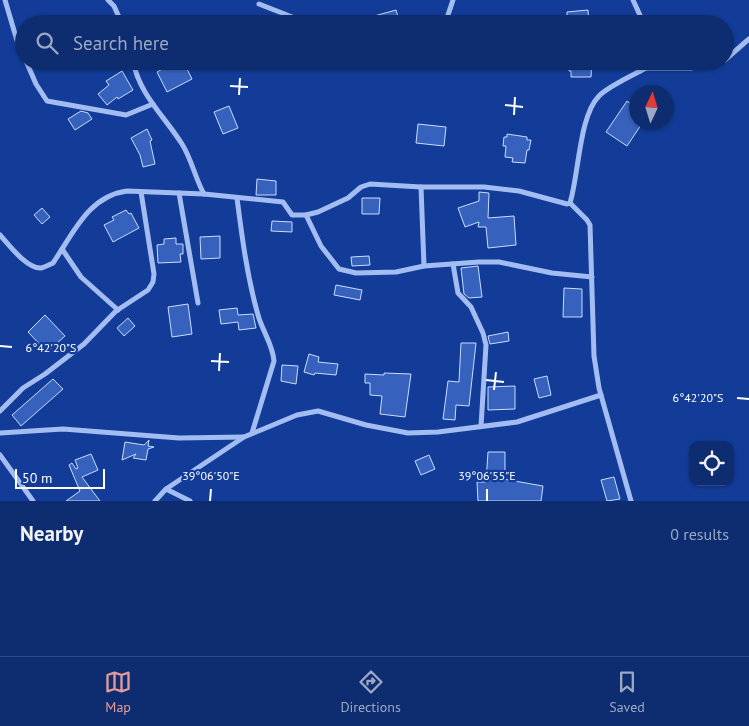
<!DOCTYPE html>
<meta charset="utf-8">
<style>
:root{--surface:#0e2d71;--page:#173576;--text:#f1f3f6;--muted:#9ba8c3;--line:#2e4984;--accent:#e69b98}
body{margin:0;font-family:"PT Sans",sans-serif;background:var(--page);color:var(--text)}
.controls{position:absolute;right:15px;bottom:15px;display:grid;overflow:hidden;border-radius:10px;box-shadow:0 1px 4px #0004}
.controls button{width:45px;height:45px;display:grid;place-items:center;padding:0;border:0;border-bottom:1px solid var(--line);background:var(--surface);color:var(--text);font:25px sans-serif}
.compass{position:absolute;left:629px;top:85px;width:45px;height:45px;border-radius:50%;background:var(--surface);box-shadow:0 1px 4px #0004;rotate:4deg}
.scale{position:absolute;left:15px;bottom:12px;width:90px;box-sizing:border-box;padding-left:5px;border:2px solid #fff;border-top:0;font-size:14px;line-height:18px;white-space:nowrap;color:#fff;-webkit-text-stroke:4px #123c97;paint-order:stroke}
.list{margin:0;padding:0;list-style:none}
h2{display:flex;justify-content:space-between;align-items:center;height:65px;margin:0;padding:0 20px;font-size:21px}
h2 small{font-size:16px;font-weight:400;color:var(--muted)}
.icon{flex:none;width:28px;height:28px;fill:none;stroke:currentColor;stroke-width:2;stroke-linecap:round;stroke-linejoin:round}
.map{position:relative;flex:none;width:749px;height:501px;overflow:hidden}
.search{position:absolute;background:var(--surface);box-shadow:0 1px 4px #0004;left:15px;right:15px;top:15px;height:55px;display:flex;align-items:center;gap:12px;box-sizing:border-box;padding:0 18px;border-radius:28px;color:var(--muted);font-size:19px}
.sheet{height:155px;background:var(--surface)}
nav{display:flex;justify-content:space-around;align-items:center;box-sizing:border-box;height:70px;border-top:1px solid var(--line);background:var(--surface);font-size:14px;color:var(--muted)}
nav a{display:grid;justify-items:center;gap:2px}
nav .on{color:var(--accent)}
.map>svg:first-child{display:block}
.building{fill:#3662bd;stroke:#cbdcfd}
.lines{fill:none;stroke-linecap:round;stroke-linejoin:round}
.street{stroke:#a3bdf3;stroke-width:5}
.ticks{fill:none;stroke:#fff;stroke-width:2}
.ticks-label{font-size:12px;text-anchor:middle;fill:#fff;stroke:#123c97;stroke-width:4.5;stroke-linejoin:round;paint-order:stroke}
</style>
<div class="map">
<svg width="749" height="501" viewBox="0 0 749 501">
<rect width="100%" height="100%" fill="#123c97"/>
<g class="building">
<polygon points="396,10 400,24 357,24 356,21"/>
<polygon points="588,10 589,24 567,24 567,12"/>
<polygon points="177,61 183,61 192,79 167,92 157,72"/>
<polygon points="569,61 592,61 591,77 571,77 571,71 569,71"/>
<polygon points="122,71 133,90 118,99 117,97 107,105 98,94 109,85 106,81"/>
<polygon points="627,101 636,107 636,122 643,122 627,146 606,132"/>
<polygon points="229,106 238,128 223,134 214,112"/>
<polygon points="81,111 88,113 92,119 75,130 68,119"/>
<polygon points="418,124 446,127 444,146 416,143"/>
<polygon points="147,129 152,140 150,141 155,164 143,167 140,155 131,138"/>
<polygon points="507,134 527,137 527,140 531,140 529,150 527,150 525,163 512,162 513,158 505,157 506,146 503,146 504,137 507,137"/>
<polygon points="257,179 276,181 276,195 256,195"/>
<polygon points="479,192 489,193 488,218 514,216 516,245 488,248 486,227 478,227 479,222 465,227 458,208 479,201"/>
<polygon points="362,198 380,198 379,214 362,214"/>
<polygon points="42,208 50,217 42,224 34,215"/>
<polygon points="126,210 129,214 131,213 139,228 113,242 104,225 114,220 112,217"/>
<polygon points="272,221 292,222 292,232 271,231"/>
<polygon points="220,236 220,258 201,259 200,237"/>
<polygon points="176,238 176,244 183,244 183,254 180,254 181,262 158,263 157,245 164,244 164,239"/>
<polygon points="369,256 370,265 352,266 351,257"/>
<polygon points="478,266 482,297 469,298 464,294 461,268"/>
<polygon points="336,285 362,290 360,300 334,295"/>
<polygon points="564,288 582,289 582,317 563,317"/>
<polygon points="188,304 192,334 172,337 168,307"/>
<polygon points="237,308 238,315 253,314 256,328 239,330 238,322 221,324 219,310"/>
<polygon points="45,315 65,336 47,352 28,332"/>
<polygon points="128,318 135,326 124,336 117,328"/>
<polygon points="508,332 509,341 490,344 488,336"/>
<polygon points="461,343 476,343 469,406 456,405 455,420 443,419 448,381 459,382"/>
<polygon points="309,354 319,357 318,362 338,364 336,375 315,373 314,375 304,372"/>
<polygon points="282,365 298,366 296,384 281,381"/>
<polygon points="384,373 411,374 405,417 380,414 382,396 370,395 370,383 365,383 365,374 384,375"/>
<polygon points="547,376 551,395 539,398 534,379"/>
<polygon points="53,379 63,389 21,426 12,415"/>
<polygon points="515,386 515,409 488,410 488,387"/>
<polygon points="149,440 148,446 154,447 148,449 146,460 133,458 136,454 122,460 125,442 144,445"/>
<polygon points="488,452 505,452 505,479 503,479 543,486 541,501 478,501 477,482 486,482"/>
<polygon points="91,454 98,470 82,477 100,501 66,501 80,491 69,465 72,463 76,469 78,468 75,460"/>
<polygon points="429,455 435,469 421,475 415,461"/>
<polygon points="614,477 620,499 607,501 601,480"/>
</g>
<g class="lines">
<g class="street">
<polyline points="5,0 18,44 24,57"/>
<polyline points="108,0 114,6 122,24"/>
<polyline points="633,0 644,24"/>
<polyline points="259,4 310,24"/>
<polyline points="445,24 453,0"/>
<polyline points="725,60 749,39"/>
<polyline points="26,61 36,84 47,101 126,115 153,104"/>
<path d="M133,61C139,94 165,117 182,144C192,160 195,178 204,194"/>
<polyline points="646,68 691,68 721,61"/>
<polyline points="421,187 424,266"/>
<polyline points="179,193 198,303"/>
<path d="M237,198C242,237 247,276 258,315C262,330 273,345 274,361L252,433"/>
<polyline points="570,203 587,220 590,225 594,356 599,388 631,501"/>
<polyline points="306,215 321,246 339,269 356,273 396,272 424,266 479,262 499,262 552,273 592,277"/>
<path d="M0,235C9,245 27,269 41,268C45,267 49,265 53,263C73,234 88,196 127,191L204,194L283,202L292,215H306L318,212L348,198L361,187L370,184L421,187H484L519,191L567,204L570,203C579,174 579,116 599,96C607,87 635,74 646,68L649,61"/>
<polyline points="62,249 81,277 118,310"/>
<polyline points="453,264 458,293 471,307 483,333 486,345 481,426"/>
<polyline points="0,411 23,388 45,374 84,344 116,311 148,290 153,282 154,274 141,192"/>
<polyline points="0,433 63,429 179,438 244,437"/>
<polyline points="0,455 33,501"/>
<polyline points="166,489 190,501"/>
<polyline points="155,501 166,489 244,437 297,415 318,411 366,425 408,433 438,432 517,422 601,395"/>
</g>
</g>
<path class="ticks" d="M230,86L248,87M239,95L240,78M505,105L523,107M514,115L515,97M0,346L12,347M211,361L229,362M219,371L220,353M486,380L504,382M494,390L496,372M737,398L749,399M210,501L211,489M487,501V489"/>
<g class="ticks-label">
<text x="51" y="352">6°42'20"S</text>
<text x="698" y="402">6°42'20"S</text>
<text x="211" y="480">39°06'50"E</text>
<text x="487" y="480">39°06'55"E</text>
</g>
</svg>
<div class="controls">
<button><svg class="icon" aria-label="locate" viewBox="0 0 24 24"><circle cx="12" cy="12" r="6"/><path d="M12 2v4M12 18v4M2 12h4M18 12h4"/></svg></button>
</div>
<svg class="compass" viewBox="-18 -18 36 36"><path d="M0-13l5 13h-10z" fill="#e53935"/><path d="M0 13l5-13h-10z" fill="#9ba8c3"/></svg>
<div class="scale">50 m</div>
<div class="search"><svg class="icon" aria-label="search" viewBox="0 0 24 24"><circle cx="10" cy="10" r="6"/><path d="M15 15l6 6"/></svg>Search here</div>
</div>
<section class="sheet">
<h2>Nearby<small>0 results</small></h2>
<ul class="list">
</ul>
</section>
<nav>
<a class="on"><svg class="icon" aria-label="map" viewBox="0 0 24 24"><path d="M3 6l6-2 6 2 6-2v14l-6 2-6-2-6 2zM9 4v14M15 6v14"/></svg>Map</a>
<a><svg class="icon" aria-label="directions" viewBox="0 0 24 24"><path d="M12 3l9 9-9 9-9-9zM9 14v-3h6M13 9l2 2-2 2"/></svg>Directions</a>
<a><svg class="icon" aria-label="saved" viewBox="0 0 24 24"><path d="M7 4h10v16l-5-4-5 4z"/></svg>Saved</a>
</nav>
